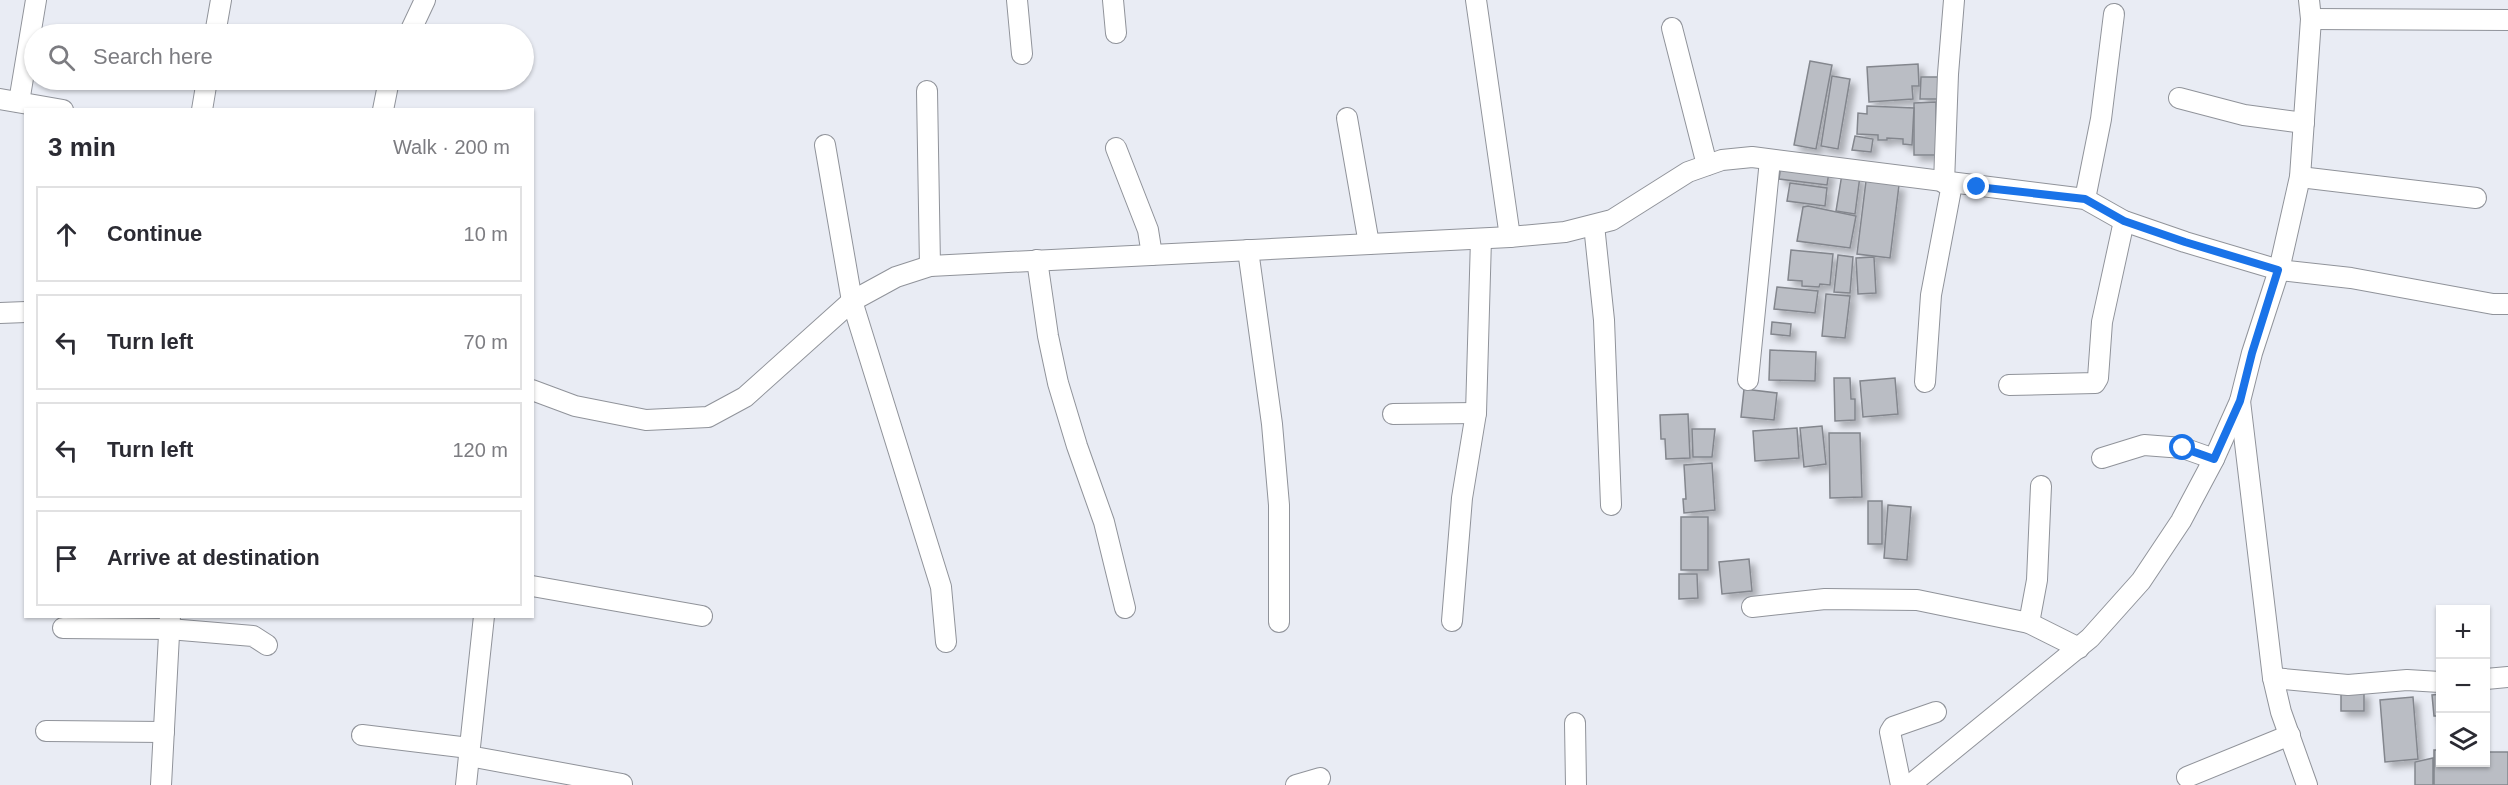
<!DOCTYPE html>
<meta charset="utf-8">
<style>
:root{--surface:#fff;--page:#f2f2f3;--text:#2b2b33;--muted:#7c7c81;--line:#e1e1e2}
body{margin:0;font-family:Helvetica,sans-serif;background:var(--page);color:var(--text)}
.controls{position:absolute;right:18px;bottom:18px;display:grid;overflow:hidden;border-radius:0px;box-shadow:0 2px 4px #0004}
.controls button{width:54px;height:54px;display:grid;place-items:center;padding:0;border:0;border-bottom:2px solid var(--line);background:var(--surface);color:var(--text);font:30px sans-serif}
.stop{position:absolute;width:18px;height:18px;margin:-14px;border:4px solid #1a73e8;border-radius:50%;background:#fff}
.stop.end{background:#1a73e8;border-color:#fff;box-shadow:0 2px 6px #0008}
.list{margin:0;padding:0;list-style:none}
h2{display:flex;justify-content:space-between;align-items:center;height:78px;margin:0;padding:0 24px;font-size:26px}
h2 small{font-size:20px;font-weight:400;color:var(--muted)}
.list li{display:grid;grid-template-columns:39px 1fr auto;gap:18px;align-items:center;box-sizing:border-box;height:96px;margin:0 12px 12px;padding:0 12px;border:2px solid var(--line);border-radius:0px}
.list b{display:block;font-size:22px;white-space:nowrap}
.list em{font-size:20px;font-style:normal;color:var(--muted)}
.icon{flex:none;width:33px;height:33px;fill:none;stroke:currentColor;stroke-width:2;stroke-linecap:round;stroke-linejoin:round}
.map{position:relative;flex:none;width:2508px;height:785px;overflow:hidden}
.search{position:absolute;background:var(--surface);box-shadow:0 2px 4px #0004;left:24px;top:24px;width:510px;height:66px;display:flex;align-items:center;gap:15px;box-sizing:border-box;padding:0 21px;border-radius:33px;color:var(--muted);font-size:22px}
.panel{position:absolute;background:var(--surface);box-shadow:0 2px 4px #0004;left:24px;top:108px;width:510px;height:510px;border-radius:0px}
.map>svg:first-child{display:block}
.building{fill:#babdc4;stroke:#83868d;stroke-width:1.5;filter:url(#shadow)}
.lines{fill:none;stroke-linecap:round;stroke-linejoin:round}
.minor-casing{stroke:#90939a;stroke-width:22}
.minor{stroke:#fff;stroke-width:20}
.route{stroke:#1a73e8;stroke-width:8}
</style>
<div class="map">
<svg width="2508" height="785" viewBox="0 0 2508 785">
<defs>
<filter id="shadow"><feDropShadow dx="5.5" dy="5.5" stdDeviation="3" flood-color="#0004"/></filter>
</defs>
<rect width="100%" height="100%" fill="#e9ecf4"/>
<g class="building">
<polygon points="1810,61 1832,65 1816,149 1794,145"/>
<polygon points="1918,64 1919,86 1912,86 1913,99 1869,102 1867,67"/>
<polygon points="1832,76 1850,79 1838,149 1821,146"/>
<polygon points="1921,77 1941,77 1941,99 1920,99"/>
<polygon points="1936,102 1936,155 1914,155 1914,103"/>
<polygon points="1867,106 1914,108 1912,145 1903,144 1903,139 1887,138 1887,140 1878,140 1878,135 1857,134 1858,113 1867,114"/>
<polygon points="1855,136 1873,139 1871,152 1852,150"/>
<polygon points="1781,165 1829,172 1827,185 1779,179"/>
<polygon points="1842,174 1860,176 1855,214 1836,211"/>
<polygon points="1866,181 1899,185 1890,258 1857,254"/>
<polygon points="1790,183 1827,188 1825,206 1787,201"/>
<polygon points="1808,206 1856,216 1850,248 1797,241 1803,207"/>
<polygon points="1791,250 1833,254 1830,285 1820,284 1819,287 1802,286 1802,281 1788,280"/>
<polygon points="1838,255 1853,257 1850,293 1834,292"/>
<polygon points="1874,257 1876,293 1858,294 1856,258"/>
<polygon points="1777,287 1818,291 1815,313 1774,309"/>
<polygon points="1826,294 1850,296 1845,338 1822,336"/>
<polygon points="1772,322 1791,324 1790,336 1771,334"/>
<polygon points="1770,350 1816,352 1815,381 1769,380"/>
<polygon points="1834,378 1850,378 1851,399 1855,399 1855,420 1835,421"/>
<polygon points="1895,378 1898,414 1863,417 1860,381"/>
<polygon points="1744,389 1777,393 1774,420 1741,417"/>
<polygon points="1688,414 1690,458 1666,459 1665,439 1661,439 1660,415"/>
<polygon points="1822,426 1826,464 1804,467 1800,428"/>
<polygon points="1797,428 1799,458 1755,461 1753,431"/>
<polygon points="1692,429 1715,429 1712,457 1693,457"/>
<polygon points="1829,433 1860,433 1862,497 1830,498"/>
<polygon points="1712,463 1715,510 1684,513 1683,499 1686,499 1684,465"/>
<rect x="1868" y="501" width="14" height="43"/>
<polygon points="1888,505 1911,507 1907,560 1884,558"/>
<rect x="1681" y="517" width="27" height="53"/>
<polygon points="1749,559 1752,591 1722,594 1719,562"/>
<polygon points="1679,574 1697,574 1698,598 1679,599"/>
<rect x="2341" y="692" width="23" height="19"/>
<polygon points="2440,694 2440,716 2434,716 2432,695"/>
<polygon points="2413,697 2418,759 2385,762 2380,700"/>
<polygon points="2434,750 2440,750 2440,762 2486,762 2486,752 2508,752 2508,785 2434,785"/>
<polygon points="2433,758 2433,785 2415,785 2415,762"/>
</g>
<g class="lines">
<g class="minor-casing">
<g id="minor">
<polyline points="1017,0 1022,54"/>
<polyline points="1113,0 1116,33"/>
<polyline points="1476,0 1510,237"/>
<polyline points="2311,19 2508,20"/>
<polyline points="1672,28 1707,165"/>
<polyline points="215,34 221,0"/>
<polyline points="409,34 425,0"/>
<polyline points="927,91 930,266"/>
<polyline points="2179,98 2244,115 2304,123"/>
<polyline points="0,99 63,110"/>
<polyline points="19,102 36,0"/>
<polyline points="202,110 207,80"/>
<polyline points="383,110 389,80"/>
<polyline points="1347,118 1369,244"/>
<polyline points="825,145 852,301 941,587 946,642"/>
<polyline points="1116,148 1148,230 1152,255"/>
<polyline points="2300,177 2476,198"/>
<polyline points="1944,183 1948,74 1954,0"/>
<polyline points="2085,199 2101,119 2114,14"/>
<polyline points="1594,225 1604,320 1611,505"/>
<polyline points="1248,250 1272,424 1279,505 1279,622"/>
<polyline points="1037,260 1048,336 1058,383 1077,446 1104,522 1125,608"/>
<polyline points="0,313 26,312"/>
<polyline points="1748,380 1770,160"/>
<polyline points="1925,382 1931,295 1952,184"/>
<polyline points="2009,385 2095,383 2098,378 2102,322 2124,221"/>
<polyline points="532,390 575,406 646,420 708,417 745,397 852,301 896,277 930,266 1510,237 1565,232 1612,220 1688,172 1722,160 1752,157 2085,199 2124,221 2185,242 2279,270 2351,278 2493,304 2508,304"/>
<polyline points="2240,401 2273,678 2281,712 2307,785"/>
<polyline points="1393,414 1476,413"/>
<polyline points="2102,458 2144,445 2183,448 2214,459"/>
<polyline points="532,586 702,616"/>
<polyline points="1752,607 1825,599 1917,600 2029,623 2079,648"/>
<polyline points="484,616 469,756 622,784"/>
<polyline points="1452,621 1462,498 1476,413 1481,239"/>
<polyline points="2029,623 2037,580 2041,486"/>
<polyline points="63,628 169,629 253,636 267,645"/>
<polyline points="2273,678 2348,685 2407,680 2440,682"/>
<polyline points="2486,679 2508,677"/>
<polyline points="1575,723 1576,785"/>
<polyline points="46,731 164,732"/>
<polyline points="362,735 469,748"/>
<polyline points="2187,777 2290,735"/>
<polyline points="161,785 170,616"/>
<polyline points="466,785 469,756"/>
<polyline points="1296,785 1320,778"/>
<polyline points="1901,785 1890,732 1893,727 1936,712"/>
<polyline points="1910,785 2090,638 2141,581 2181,521 2214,459 2240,401 2252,353 2279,270 2300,177 2311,19 2309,0"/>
</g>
</g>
<use href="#minor" class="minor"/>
</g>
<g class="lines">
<polyline class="route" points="1977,187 2085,199 2124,221 2185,242 2278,270 2252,353 2240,401 2214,459 2183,448"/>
</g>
</svg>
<div class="controls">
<button>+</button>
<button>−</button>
<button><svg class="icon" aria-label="layers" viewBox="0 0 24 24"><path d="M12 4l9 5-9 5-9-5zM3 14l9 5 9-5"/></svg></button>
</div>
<div class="stop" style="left:2183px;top:448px"></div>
<div class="stop end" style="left:1977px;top:187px"></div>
<div class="search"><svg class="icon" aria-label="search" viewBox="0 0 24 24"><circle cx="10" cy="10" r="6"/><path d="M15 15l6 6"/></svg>Search here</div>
<section class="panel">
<h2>3 min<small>Walk · 200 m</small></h2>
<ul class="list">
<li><svg class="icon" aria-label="ahead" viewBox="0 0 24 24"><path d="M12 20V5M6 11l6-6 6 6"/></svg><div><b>Continue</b></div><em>10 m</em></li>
<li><svg class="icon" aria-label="left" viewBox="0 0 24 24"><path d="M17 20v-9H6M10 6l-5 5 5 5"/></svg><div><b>Turn left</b></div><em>70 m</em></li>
<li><svg class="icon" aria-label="left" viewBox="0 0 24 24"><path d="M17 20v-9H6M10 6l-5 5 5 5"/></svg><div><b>Turn left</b></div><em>120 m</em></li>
<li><svg class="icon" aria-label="arrive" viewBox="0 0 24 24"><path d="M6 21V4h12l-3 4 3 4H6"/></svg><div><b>Arrive at destination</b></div></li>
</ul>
</section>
</div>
